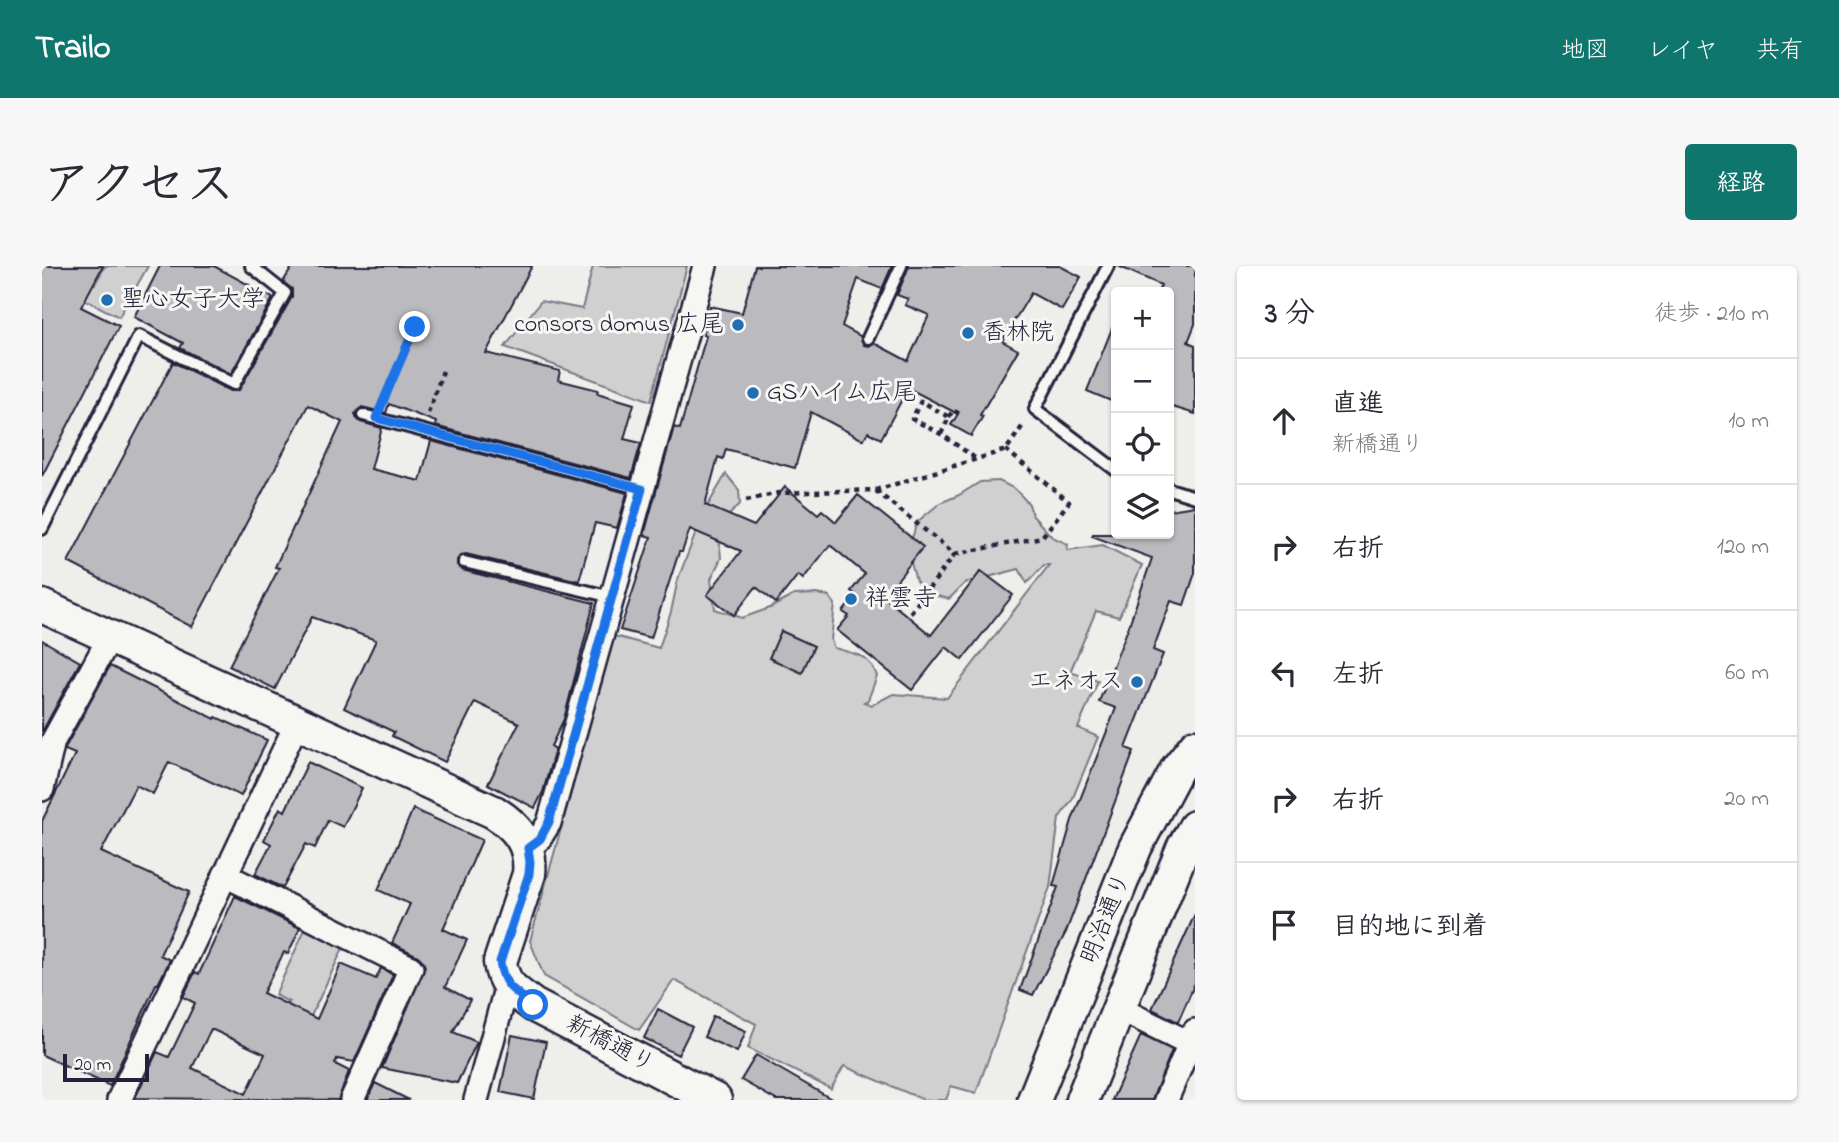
<!DOCTYPE html>
<html lang="ja">
<meta charset="utf-8">
<style>
:root{--surface:#fff;--page:#f7f7f7;--text:#2b2b33;--muted:#7c7c81;--line:#e1e1e2;--accent:#0f766e}
body{margin:0;font-family:"Indie Flower","Klee One",sans-serif;background:var(--page);color:var(--text)}
.controls{position:absolute;right:21px;top:21px;display:grid;overflow:hidden;border-radius:7px;box-shadow:0 2px 5px #0004}
.controls button{width:63px;height:63px;display:grid;place-items:center;padding:0;border:0;border-bottom:2px solid var(--line);background:var(--surface);color:var(--text);font:35px sans-serif}
.scale{position:absolute;left:21px;bottom:18px;width:86px;box-sizing:border-box;padding-left:7px;border:4px solid #22223b;border-top:0;font-size:19px;line-height:24px;white-space:nowrap;color:#22223b;-webkit-text-stroke:5px #f6f6f2;paint-order:stroke}
.stop{position:absolute;width:21px;height:21px;margin:-16px;border:5px solid #1a73e8;border-radius:50%;background:#fff}
.stop.end{background:#1a73e8;border-color:#fff;box-shadow:0 2px 7px #0008}
.list{margin:0;padding:0;list-style:none}
h2{display:flex;justify-content:space-between;align-items:center;height:91px;margin:0;padding:0 28px;font-size:30px}
h2 small{font-size:23px;font-weight:400;color:var(--muted)}
.list li{display:grid;grid-template-columns:46px 1fr auto;gap:21px;align-items:center;box-sizing:border-box;height:126px;padding:0 28px;border-top:2px solid var(--line)}
.list b{display:block;font-size:26px;white-space:nowrap}
.list p{margin:0;font-size:23px;white-space:nowrap;color:var(--muted)}
.list em{font-size:23px;font-style:normal;color:var(--muted)}
.icon{flex:none;width:38px;height:38px;fill:none;stroke:currentColor;stroke-width:2;stroke-linecap:round;stroke-linejoin:round}
.map{position:relative;flex:none;width:1153px;height:834px;overflow:hidden;border-radius:7px}
header{display:flex;align-items:center;gap:42px;box-sizing:border-box;height:98px;padding:0 35px;background:var(--accent);color:#fff}
header strong{font-size:33px}
nav{display:flex;gap:38px;margin-inline-start:auto;font-size:24px}
.intro{display:flex;align-items:center;justify-content:space-between;box-sizing:border-box;height:168px;padding:0 42px}
h1{margin:0;font-size:49px}
.button{padding:18px 32px;border-radius:7px;background:var(--accent);color:#fff;font-size:24px;font-weight:700}
main{display:flex;gap:42px;padding:0 42px}
aside{flex:1;background:var(--surface);border-radius:7px;box-shadow:0 2px 5px #0004}
.map>svg:first-child{display:block}
.green{fill:#d0d0d1;stroke:#797986;stroke-width:2}
.building{fill:#bbbbbf;stroke:#22223b;stroke-width:2;fill-rule:evenodd}
.lines{fill:none;stroke-linecap:round;stroke-linejoin:round}
.lane-casing{stroke:#22223b;stroke-width:16}
.street-casing{stroke:#22223b;stroke-width:28}
.secondary-casing{stroke:#22223b;stroke-width:37}
.path{stroke:#22223b;stroke-width:4.5;stroke-dasharray:5 5;stroke-linecap:butt}
.lane{stroke:#f6f6f2;stroke-width:10}
.street{stroke:#f6f6f2;stroke-width:23}
.secondary{stroke:#f6f6f2;stroke-width:32}
.route{stroke:#1a73e8;stroke-width:9}
.poi-dot{fill:#1f6fb2;stroke:#f6f6f2;stroke-width:2.5}
.labels{text-anchor:middle;dominant-baseline:central;stroke-width:6;stroke-linejoin:round;paint-order:stroke}
.poi-label{font-size:24px;fill:#22223b;stroke:#f6f6f2;text-anchor:start}
.street-label{font-size:24px;fill:#22223b;stroke:#f6f6f2}
</style>
<header>
<strong>Trailo</strong>
<nav><a>地図</a><a>レイヤ</a><a>共有</a></nav>
</header>
<div class="intro"><h1>アクセス</h1><a class="button">経路</a></div>
<main>
<div class="map">
<svg width="1153" height="834" viewBox="0 0 1153 834">
<rect width="100%" height="100%" fill="#eeeeeb"/>
<filter id="ink" filterUnits="userSpaceOnUse"><feTurbulence type="fractalNoise" baseFrequency=".0143" numOctaves="2"/><feDisplacementMap in="SourceGraphic" scale="14" xChannelSelector="R" yChannelSelector="G"/><feConvolveMatrix kernelMatrix="1 2 1 2 8 2 1 2 1" color-interpolation-filters="sRGB"/></filter>
<g filter="url(#ink)">
<g class="green">
<polygon points="0,0 20,0 53,18 63,0 106,0 77,51 0,12"/>
<polygon points="551,0 645,0 609,135 463,81 499,35 540,43"/>
<path d="M684,208L697,224L698,238L676,260L679,292L669,313L673,343L700,352L728,342L752,329L774,328L787,330L793,338L789,374L792,382C813,388 827,388 835,410L826,434L822,436L830,439L851,428L905,432L1007,299H1002L985,317L977,303L923,317L907,333L887,328L874,315L866,286L875,256L898,237L917,229L938,216L957,215L973,223L987,238L990,249L1010,271L1026,278L1025,284L1061,279L1100,299L1077,351L1054,345L1028,406L1056,415L1036,462L1056,471L1030,534L1017,552L1008,621L934,827L909,820L904,834H882L802,800L789,823L706,782L714,758L632,714L597,764L502,710L488,675L572,370L617,382L629,346L636,313L662,246Z"/>
<polygon points="264,661 302,680 262,765 238,754 247,736 233,729"/>
</g>
<g class="building">
<polygon points="0,0 61,0 39,41 77,60 0,210"/>
<polygon points="118,0 172,0 231,32 189,108 138,82 141,77 92,51"/>
<polygon points="251,0 490,0 444,87 518,105 516,114 556,124 555,127 592,138 582,173 599,177 589,212 393,160 394,156 347,138 344,147 320,141 313,148 318,156 340,162 329,203 378,215 389,175 585,227 575,262 553,257 537,315 424,288 419,289 415,294 415,299 420,304 552,337 522,453 509,480 513,483 501,526 493,542 446,518 477,457 433,436 403,496 350,470 352,466 302,442 334,374 270,351 233,423 187,400 237,302 233,301 300,156 266,139 150,361 26,296 131,96 188,125 197,124 250,31 250,23 241,16"/>
<polygon points="713,0 850,0 840,23 816,13 800,60 818,70 822,79 827,80 832,77 866,95 887,49 863,39 866,33 855,29 867,0 1018,0 1039,11 1020,44 989,27 960,75 976,84 938,149 941,150 929,170 909,159 916,148 866,122 839,173 826,166 821,174 769,146 753,202 684,183 681,193 676,191 663,239 712,260 743,221 776,248 780,244 794,256 816,229 881,281 842,331 889,369 939,305 971,329 920,394 904,381 870,424 795,364 807,350 801,346 814,329 809,325 823,308 788,279 761,313 756,309 734,337 714,321 692,349 665,329 699,285 648,263 640,286 637,286 609,372 578,364 609,271 602,269 632,161 638,163 664,70 661,69 668,40 700,47"/>
<polygon points="1076,0 1153,0 1153,58 1146,76 1153,79 1153,148 1127,140 1127,26 1116,26 1119,19"/>
<polygon points="1073,55 1074,55 1074,137 1045,125"/>
<polygon points="1153,240 1153,307 1142,339 1129,335 1111,384 1121,388 1084,482 1092,485 1024,666 991,729 978,724 1016,621 1011,620 1030,554 1074,442 1057,436 1085,365 1110,292 1050,270 1051,268 1127,268 1127,244"/>
<polygon points="739,365 772,380 760,407 727,392"/>
<polygon points="0,374 38,396 0,466"/>
<polygon points="68,400 173,453 174,451 225,474 199,530 127,496 111,528 94,519 59,586 147,626 118,689 128,694 116,718 114,718 68,820 0,789 0,555 33,488 23,484 24,480"/>
<polygon points="266,496 320,522 301,561 286,554 273,582 264,578 241,622 213,608 229,578 222,574 238,542 243,545"/>
<polygon points="371,543 440,574 401,663 425,674 403,721 428,734 411,766 435,776 415,817 340,802 383,701 381,695 376,690 350,677 368,638 336,624"/>
<path d="M193,630L258,662L246,688L242,686L221,727L275,753L299,698L334,713L339,702L351,709L312,796L295,793L293,798L307,805L296,834L93,832L115,786L127,791L153,737L141,731L153,706L157,708ZM169,763L223,788L204,828L150,802Z"/>
<polygon points="1153,648 1153,717 1136,756 1110,743"/>
<polygon points="616,743 650,761 636,789 602,772"/>
<polygon points="671,750 704,765 695,786 662,771"/>
<polygon points="470,769 504,776 492,833 458,826"/>
<polygon points="1099,769 1130,784 1110,834 1070,834"/>
<polygon points="714,789 791,834 734,834 699,814"/>
<polygon points="333,817 367,834 325,834"/>
</g>
<g class="lines">
<g class="lane-casing">
<g id="lane">
<polyline points="1066,0 993,143 1074,204"/>
<polyline points="826,72 859,0"/>
<polyline points="321,149 600,223"/>
<polyline points="1127,223 1153,231"/>
<polyline points="0,263 97,70 192,118 243,27 209,0"/>
<polyline points="422,296 570,331"/>
</g>
</g>
<g class="street-casing">
<g id="street">
<polyline points="0,523 11,475 68,371"/>
<polyline points="486,582 497,573 507,557 663,0"/>
<polyline points="183,609 369,702 310,834"/>
<polyline points="1078,743 1147,777"/>
<polyline points="77,834 255,457"/>
<polyline points="434,834 465,719"/>
<polyline points="1124,834 1153,765"/>
</g>
</g>
<g class="secondary-casing">
<g id="secondary">
<path d="M0,340L452,546C476,561 490,579 487,608L458,696C461,720 473,725 491,739L673,834"/>
<polyline points="992,834 1093,582 1135,503 1153,480"/>
<polyline points="1040,834 1141,582 1153,561"/>
</g>
</g>
<g class="path">
<polyline points="341,135 373,61"/>
<polyline points="386,147 401,105"/>
<polyline points="907,151 911,144 921,150"/>
<polyline points="899,168 907,151 879,135 870,153 899,168 933,192"/>
<polyline points="834,225 913,288 866,350"/>
<polyline points="704,234 737,227 834,224 964,184 982,158"/>
<polyline points="913,288 1000,271 1027,236 964,184"/>
</g>
<use href="#lane" class="lane"/>
<use href="#street" class="street"/>
<use href="#secondary" class="secondary"/>
</g>
</g>
<g class="lines" filter="url(#ink)">
<path class="route" d="M373,61L334,152L600,223L507,556L498,573L486,582L488,596L487,608L458,696C461,720 472,725 491,739"/>
</g>
<g class="poi-dot">
<circle cx="65" cy="34" r="7"/>
<circle cx="696" cy="59" r="7"/>
<circle cx="926" cy="67" r="7"/>
<circle cx="711" cy="127" r="7"/>
<circle cx="809" cy="333" r="7"/>
<circle cx="1095" cy="416" r="7"/>
</g>
<g class="labels">
<g class="poi-label">
<text x="79" y="34">聖心女子大学</text>
<text x="682" y="59" text-anchor="end">consors domus 広尾</text>
<text x="940" y="67">香林院</text>
<text x="725" y="127">GSハイム広尾</text>
<text x="823" y="333">祥雲寺</text>
<text x="1081" y="416" text-anchor="end">エネオス</text>
</g>
<g class="street-label">
<text transform="translate(1065 653) rotate(-68)">明治通り</text>
<text transform="translate(568 779) rotate(28)">新橋通り</text>
</g>
</g>
</svg>
<div class="controls">
<button>+</button>
<button>−</button>
<button><svg class="icon" aria-label="locate" viewBox="0 0 24 24"><circle cx="12" cy="12" r="6"/><path d="M12 2v4M12 18v4M2 12h4M18 12h4"/></svg></button>
<button><svg class="icon" aria-label="layers" viewBox="0 0 24 24"><path d="M12 4l9 5-9 5-9-5zM3 14l9 5 9-5"/></svg></button>
</div>
<div class="scale">20 m</div>
<div class="stop" style="left:491px;top:739px"></div>
<div class="stop end" style="left:373px;top:61px"></div>
</div>
<aside>
<h2>3 分<small>徒歩 · 210 m</small></h2>
<ul class="list">
<li><svg class="icon" aria-label="ahead" viewBox="0 0 24 24"><path d="M12 20V5M6 11l6-6 6 6"/></svg><div><b>直進</b><p>新橋通り</p></div><em>10 m</em></li>
<li><svg class="icon" aria-label="right" viewBox="0 0 24 24"><path d="M7 20v-9h11M14 6l5 5-5 5"/></svg><div><b>右折</b></div><em>120 m</em></li>
<li><svg class="icon" aria-label="left" viewBox="0 0 24 24"><path d="M17 20v-9H6M10 6l-5 5 5 5"/></svg><div><b>左折</b></div><em>60 m</em></li>
<li><svg class="icon" aria-label="right" viewBox="0 0 24 24"><path d="M7 20v-9h11M14 6l5 5-5 5"/></svg><div><b>右折</b></div><em>20 m</em></li>
<li><svg class="icon" aria-label="arrive" viewBox="0 0 24 24"><path d="M6 21V4h12l-3 4 3 4H6"/></svg><div><b>目的地に到着</b></div></li>
</ul>
</aside>
</main>
